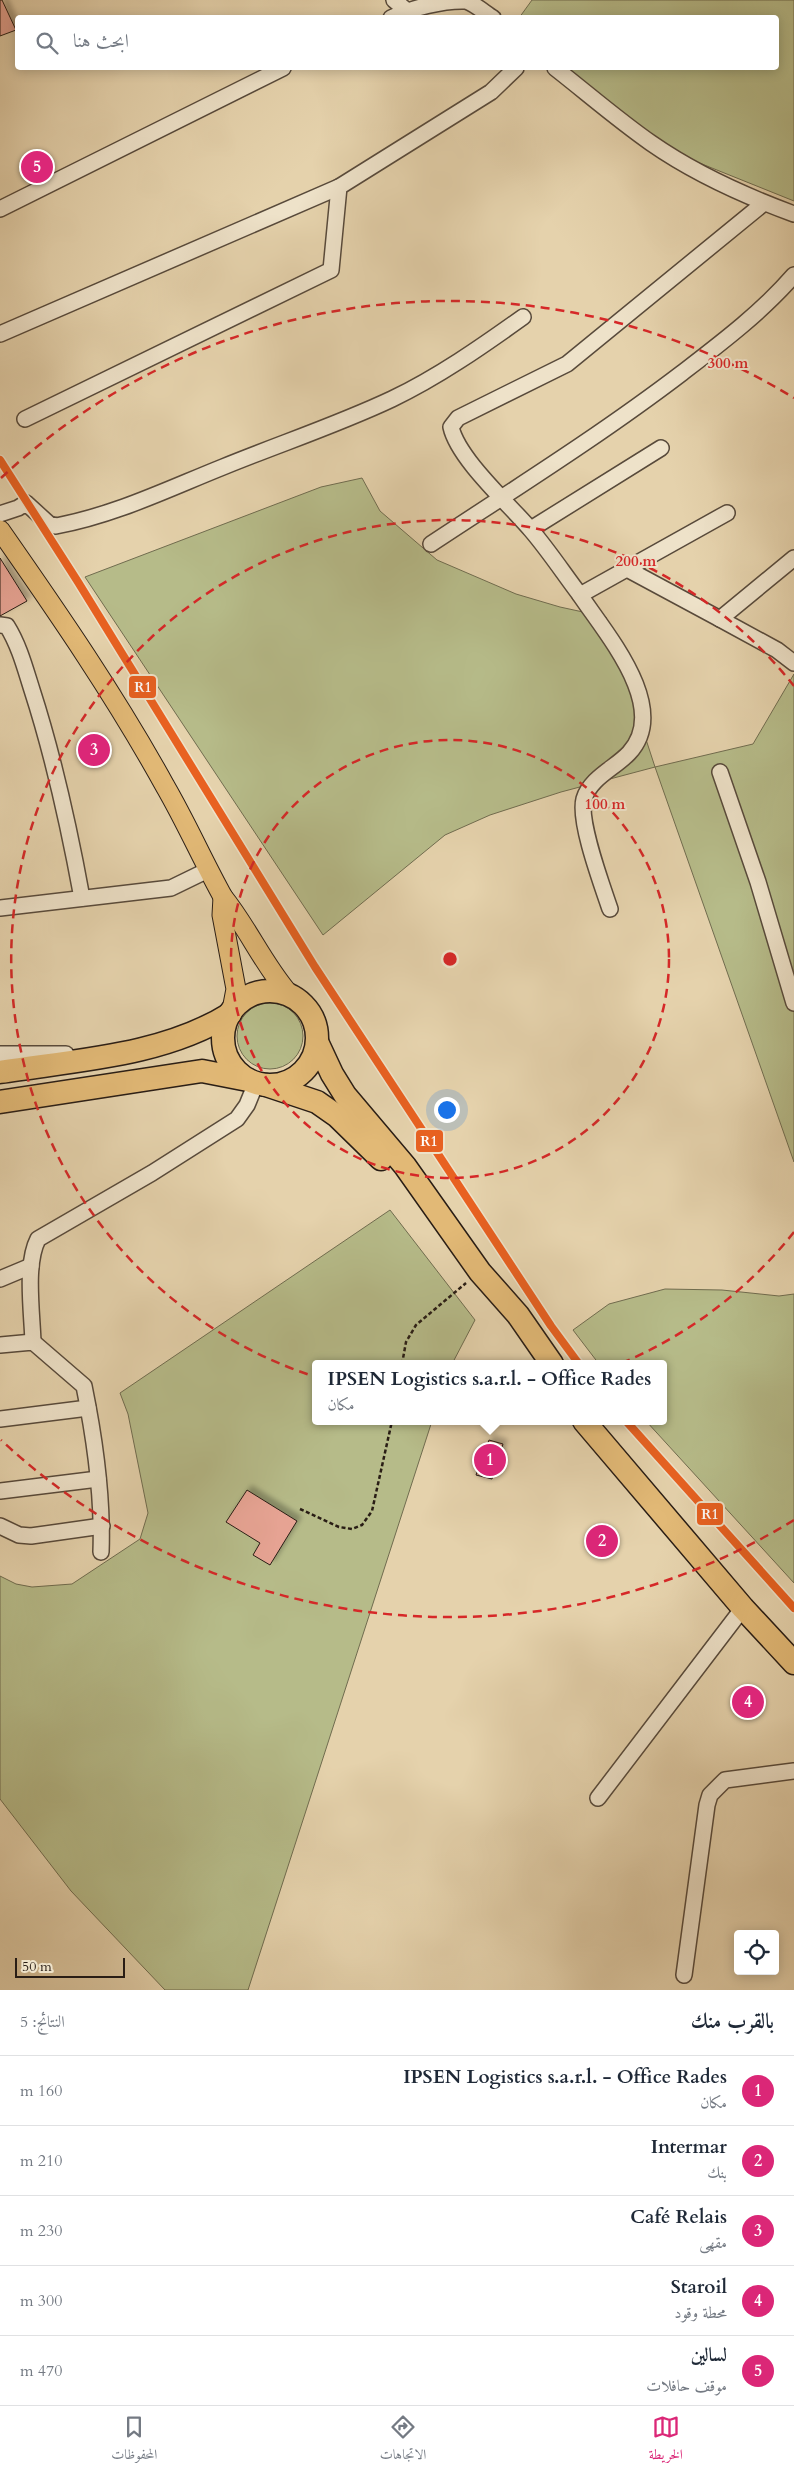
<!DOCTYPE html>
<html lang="ar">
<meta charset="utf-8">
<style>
:root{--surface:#fff;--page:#f2f2f3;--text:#1f2937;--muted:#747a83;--line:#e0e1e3;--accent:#db2777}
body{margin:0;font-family:Cardo,Amiri,serif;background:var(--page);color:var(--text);direction:rtl}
.controls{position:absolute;right:15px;bottom:15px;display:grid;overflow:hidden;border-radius:5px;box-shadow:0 2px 12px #0003}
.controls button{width:45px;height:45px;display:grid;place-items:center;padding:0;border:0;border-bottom:1px solid var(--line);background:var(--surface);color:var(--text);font:25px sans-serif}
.scale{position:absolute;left:15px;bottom:12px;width:110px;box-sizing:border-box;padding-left:5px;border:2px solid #291d15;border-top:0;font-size:14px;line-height:18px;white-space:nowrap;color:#291d15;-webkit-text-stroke:4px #eee2c9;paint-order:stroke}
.you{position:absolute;left:446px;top:1109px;width:18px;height:18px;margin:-12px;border:4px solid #fff;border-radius:50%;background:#1a73e8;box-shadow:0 0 0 8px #1a73e833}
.badge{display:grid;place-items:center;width:32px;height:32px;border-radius:50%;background:var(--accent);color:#fff;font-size:16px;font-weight:700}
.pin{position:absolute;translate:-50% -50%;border:2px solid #fff;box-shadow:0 1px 5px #0006}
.popup{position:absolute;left:312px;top:1360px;width:355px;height:65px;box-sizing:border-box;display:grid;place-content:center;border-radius:5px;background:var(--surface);filter:drop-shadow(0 1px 4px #0005);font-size:16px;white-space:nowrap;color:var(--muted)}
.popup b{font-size:19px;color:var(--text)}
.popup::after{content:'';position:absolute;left:50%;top:100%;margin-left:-10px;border:10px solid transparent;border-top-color:var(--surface)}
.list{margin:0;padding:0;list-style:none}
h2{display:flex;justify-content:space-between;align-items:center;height:65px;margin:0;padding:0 20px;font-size:21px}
h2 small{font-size:16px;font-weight:400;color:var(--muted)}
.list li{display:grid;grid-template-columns:32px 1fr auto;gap:15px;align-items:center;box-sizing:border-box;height:70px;padding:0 20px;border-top:1px solid var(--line)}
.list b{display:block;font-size:19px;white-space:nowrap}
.list p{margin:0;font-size:16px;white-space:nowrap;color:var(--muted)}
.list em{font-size:16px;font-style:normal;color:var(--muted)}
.icon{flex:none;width:28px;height:28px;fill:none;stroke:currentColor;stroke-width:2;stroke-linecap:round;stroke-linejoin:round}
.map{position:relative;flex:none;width:794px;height:1990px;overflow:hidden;direction:ltr}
.search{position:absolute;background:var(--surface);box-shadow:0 2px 12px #0003;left:15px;right:15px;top:15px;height:55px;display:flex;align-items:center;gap:12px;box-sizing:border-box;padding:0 18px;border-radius:5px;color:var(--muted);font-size:19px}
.sheet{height:415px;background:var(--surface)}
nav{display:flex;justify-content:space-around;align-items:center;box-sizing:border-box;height:70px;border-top:1px solid var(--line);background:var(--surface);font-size:14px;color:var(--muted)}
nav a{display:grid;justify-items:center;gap:2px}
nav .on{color:var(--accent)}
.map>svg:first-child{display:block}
.green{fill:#b6bb89;stroke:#706c4f}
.building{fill:#e6a393;stroke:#291d15;filter:url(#shadow)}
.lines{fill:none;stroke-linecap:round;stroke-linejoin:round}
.minor-casing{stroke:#584a3b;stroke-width:18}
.major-casing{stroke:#291d15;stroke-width:21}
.highway-casing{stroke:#291d15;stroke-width:25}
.path{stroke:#291d15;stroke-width:2.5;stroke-dasharray:4 2.5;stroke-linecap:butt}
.minor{stroke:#eee2c9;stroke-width:15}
.major{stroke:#e2b976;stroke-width:19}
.highway{stroke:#e2b976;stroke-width:22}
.rail-1-casing{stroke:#eee2c9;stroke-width:11}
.rail-1{stroke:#e86121;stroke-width:8}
.ring{fill:none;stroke:#d62828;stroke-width:2.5;stroke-dasharray:9 6}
.centre{fill:#d62828;stroke:#eee2c9;stroke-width:2.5}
.ring-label{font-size:15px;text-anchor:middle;font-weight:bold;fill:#d62828;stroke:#eee2c9;stroke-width:4;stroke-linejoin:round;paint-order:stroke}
.line-badge{stroke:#eee2c9;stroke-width:2}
.badge-label{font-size:14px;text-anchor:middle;font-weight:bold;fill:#fff}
</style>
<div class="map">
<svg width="794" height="1990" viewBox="0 0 794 1990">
<defs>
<filter id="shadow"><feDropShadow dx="4.5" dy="-4.5" stdDeviation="2.5" flood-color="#0004"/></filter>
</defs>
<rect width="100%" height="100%" fill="#e5d2ac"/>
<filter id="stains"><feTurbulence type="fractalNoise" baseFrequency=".004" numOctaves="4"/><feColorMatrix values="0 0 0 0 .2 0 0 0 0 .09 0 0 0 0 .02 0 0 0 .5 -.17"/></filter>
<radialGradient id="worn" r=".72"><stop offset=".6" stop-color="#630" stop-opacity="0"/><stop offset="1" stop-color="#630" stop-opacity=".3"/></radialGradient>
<g class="green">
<polygon points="532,0 794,0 794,201 687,158 639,128 562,68 776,68 776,18 519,18"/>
<polygon points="362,478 380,511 437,560 516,594 560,607 606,617 655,767 753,744 794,674 794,1162 655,767 561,792 490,815 445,835 323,935 85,577 321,487"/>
<circle cx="270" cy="1036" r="33"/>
<polygon points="390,1210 475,1320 452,1364 316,1364 316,1421 432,1421 248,1990 165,1990 71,1891 0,1799 0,1576 16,1584 32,1587 72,1584 140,1539 148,1513 128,1414 120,1393"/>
<polygon points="665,1289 722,1290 779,1296 794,1294 794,1583 646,1421 664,1421 664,1364 599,1364 573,1330 609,1304"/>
</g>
<g class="building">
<polygon points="0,0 2,0 16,30 0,36"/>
<polygon points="0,558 27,601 0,616"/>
<polygon points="489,1440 503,1444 492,1479 476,1475"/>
<polygon points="247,1490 297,1521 270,1565 253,1555 260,1543 226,1522"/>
</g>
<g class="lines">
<g class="minor-casing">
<g id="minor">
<polyline points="394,0 406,10"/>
<path d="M391,18C411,8 444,0 466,1C475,4 485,13 493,18"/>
<path d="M555,68C587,93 618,120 651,143C694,173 745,196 794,214"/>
<polyline points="0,209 283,68"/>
<polyline points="0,334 339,187"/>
<polyline points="25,419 331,270 339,187 491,92 516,68"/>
<path d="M727,513L580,595C564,574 549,551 531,530C510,505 458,459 451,427L458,418L567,364L764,203"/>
<path d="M0,514L18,508L26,503L49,524L56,526C115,515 168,489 223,467C279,444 337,425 392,399C438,377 481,347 523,317"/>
<polyline points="531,529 661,448"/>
<path d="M431,544C516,488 602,434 682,373C721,343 762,312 794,275"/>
<polyline points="627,569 720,619 794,558"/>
<path d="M580,595C606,634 671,708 629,753C615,768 590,778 584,799C578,821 602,885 610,909"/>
<polyline points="720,619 777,650 794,663"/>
<path d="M0,625L7,626C19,645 25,668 32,690C54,758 69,827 82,898"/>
<polyline points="720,772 758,882 794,1003"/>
<polyline points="0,908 171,888 208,870"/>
<polyline points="0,1054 66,1054"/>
<polyline points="0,1279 31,1266"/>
<path d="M33,1342C32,1312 25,1264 38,1239L152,1173L237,1119L247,1105L256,1083"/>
<path d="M0,1345L33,1342L84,1386C95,1440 103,1497 101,1552"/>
<polyline points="0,1419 88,1408"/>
<polyline points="0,1491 98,1479"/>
<polyline points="0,1526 19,1535 31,1536 102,1526"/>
<polyline points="598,1798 743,1608"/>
<polyline points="684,1975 707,1805 710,1795 725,1780 794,1771"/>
</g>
</g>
<g class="major-casing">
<g id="major">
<path d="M0,530C58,613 116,697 165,786C186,822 203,861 223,897C248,928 263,964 289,994"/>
<polyline points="223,897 222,915 236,989 232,1010"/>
</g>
</g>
<g class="highway-casing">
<g id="highway">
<circle cx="270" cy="1038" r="47"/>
<polyline points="318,1044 332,1074 345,1095 405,1166 480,1272 518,1315 552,1364"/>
<path d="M0,1072C76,1060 163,1056 230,1014"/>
<polyline points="266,1085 317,1102 337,1116 381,1159"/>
<polyline points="0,1102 202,1071 248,1080"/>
<polyline points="584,1421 743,1608 794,1663"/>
</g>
</g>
<g class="path">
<polyline points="402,1364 406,1342 416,1325 466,1283"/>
<polyline points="300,1509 339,1527 352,1529 362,1525 372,1511 392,1421"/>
</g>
<use href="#minor" class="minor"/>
<use href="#major" class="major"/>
<use href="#highway" class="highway"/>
<g class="rail-1-casing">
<g id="rail-1">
<polyline points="0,460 78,582 315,967 551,1326 579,1364"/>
<polyline points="626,1421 794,1608"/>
</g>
</g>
<use href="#rail-1" class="rail-1"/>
</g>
<g class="ring">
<circle cx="450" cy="959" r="219"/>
<path d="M794 1232A439 439 0 1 1 794 686"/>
<path d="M794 1520A658 658 0 0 1 1 1440M1 478A658 658 0 0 1 794 398"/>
</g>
<circle cx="450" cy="959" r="8" class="centre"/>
<g class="ring-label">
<text x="728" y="368">300 m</text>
<text x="636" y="566">200 m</text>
<text x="605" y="809">100 m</text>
</g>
<g class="line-badge">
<rect x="128" y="675" width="29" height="24" rx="5" fill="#e86121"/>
<rect x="415" y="1129" width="29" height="24" rx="5" fill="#e86121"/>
<rect x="696" y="1502" width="28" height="24" rx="5" fill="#e86121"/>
</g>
<g class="badge-label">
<text x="143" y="692">R1</text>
<text x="429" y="1146">R1</text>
<text x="710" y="1519">R1</text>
</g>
<rect width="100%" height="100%" filter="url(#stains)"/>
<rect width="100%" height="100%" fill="url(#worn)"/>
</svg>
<div class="controls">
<button><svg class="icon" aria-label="locate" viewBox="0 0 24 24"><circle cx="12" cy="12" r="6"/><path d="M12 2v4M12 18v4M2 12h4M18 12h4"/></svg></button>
</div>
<div class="scale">50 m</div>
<div class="you"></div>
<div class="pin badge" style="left:490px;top:1460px">1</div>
<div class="popup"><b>IPSEN Logistics s.a.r.l. - Office Rades</b>مكان</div>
<div class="pin badge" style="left:602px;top:1541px">2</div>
<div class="pin badge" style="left:94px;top:750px">3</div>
<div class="pin badge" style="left:748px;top:1702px">4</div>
<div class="pin badge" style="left:37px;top:167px">5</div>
<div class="search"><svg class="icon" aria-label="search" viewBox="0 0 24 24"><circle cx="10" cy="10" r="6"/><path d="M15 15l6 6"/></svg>ابحث هنا</div>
</div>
<section class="sheet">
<h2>بالقرب منك<small>النتائج: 5</small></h2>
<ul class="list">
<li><span class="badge">1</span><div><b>IPSEN Logistics s.a.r.l. - Office Rades</b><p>مكان</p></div><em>160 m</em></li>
<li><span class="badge">2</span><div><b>Intermar</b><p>بنك</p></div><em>210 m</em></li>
<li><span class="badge">3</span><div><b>Café Relais</b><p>مقهى</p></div><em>230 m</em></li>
<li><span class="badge">4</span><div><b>Staroil</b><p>محطة وقود</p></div><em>300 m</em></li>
<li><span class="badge">5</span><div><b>لسالين</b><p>موقف حافلات</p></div><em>470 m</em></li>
</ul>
</section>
<nav>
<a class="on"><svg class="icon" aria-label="map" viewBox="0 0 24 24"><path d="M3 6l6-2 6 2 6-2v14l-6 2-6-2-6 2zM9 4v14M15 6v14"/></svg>الخريطة</a>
<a><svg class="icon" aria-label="directions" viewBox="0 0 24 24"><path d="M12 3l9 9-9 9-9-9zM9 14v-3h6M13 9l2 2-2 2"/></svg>الاتجاهات</a>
<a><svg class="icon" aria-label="saved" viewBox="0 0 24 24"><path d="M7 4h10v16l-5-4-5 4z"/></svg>المحفوظات</a>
</nav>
